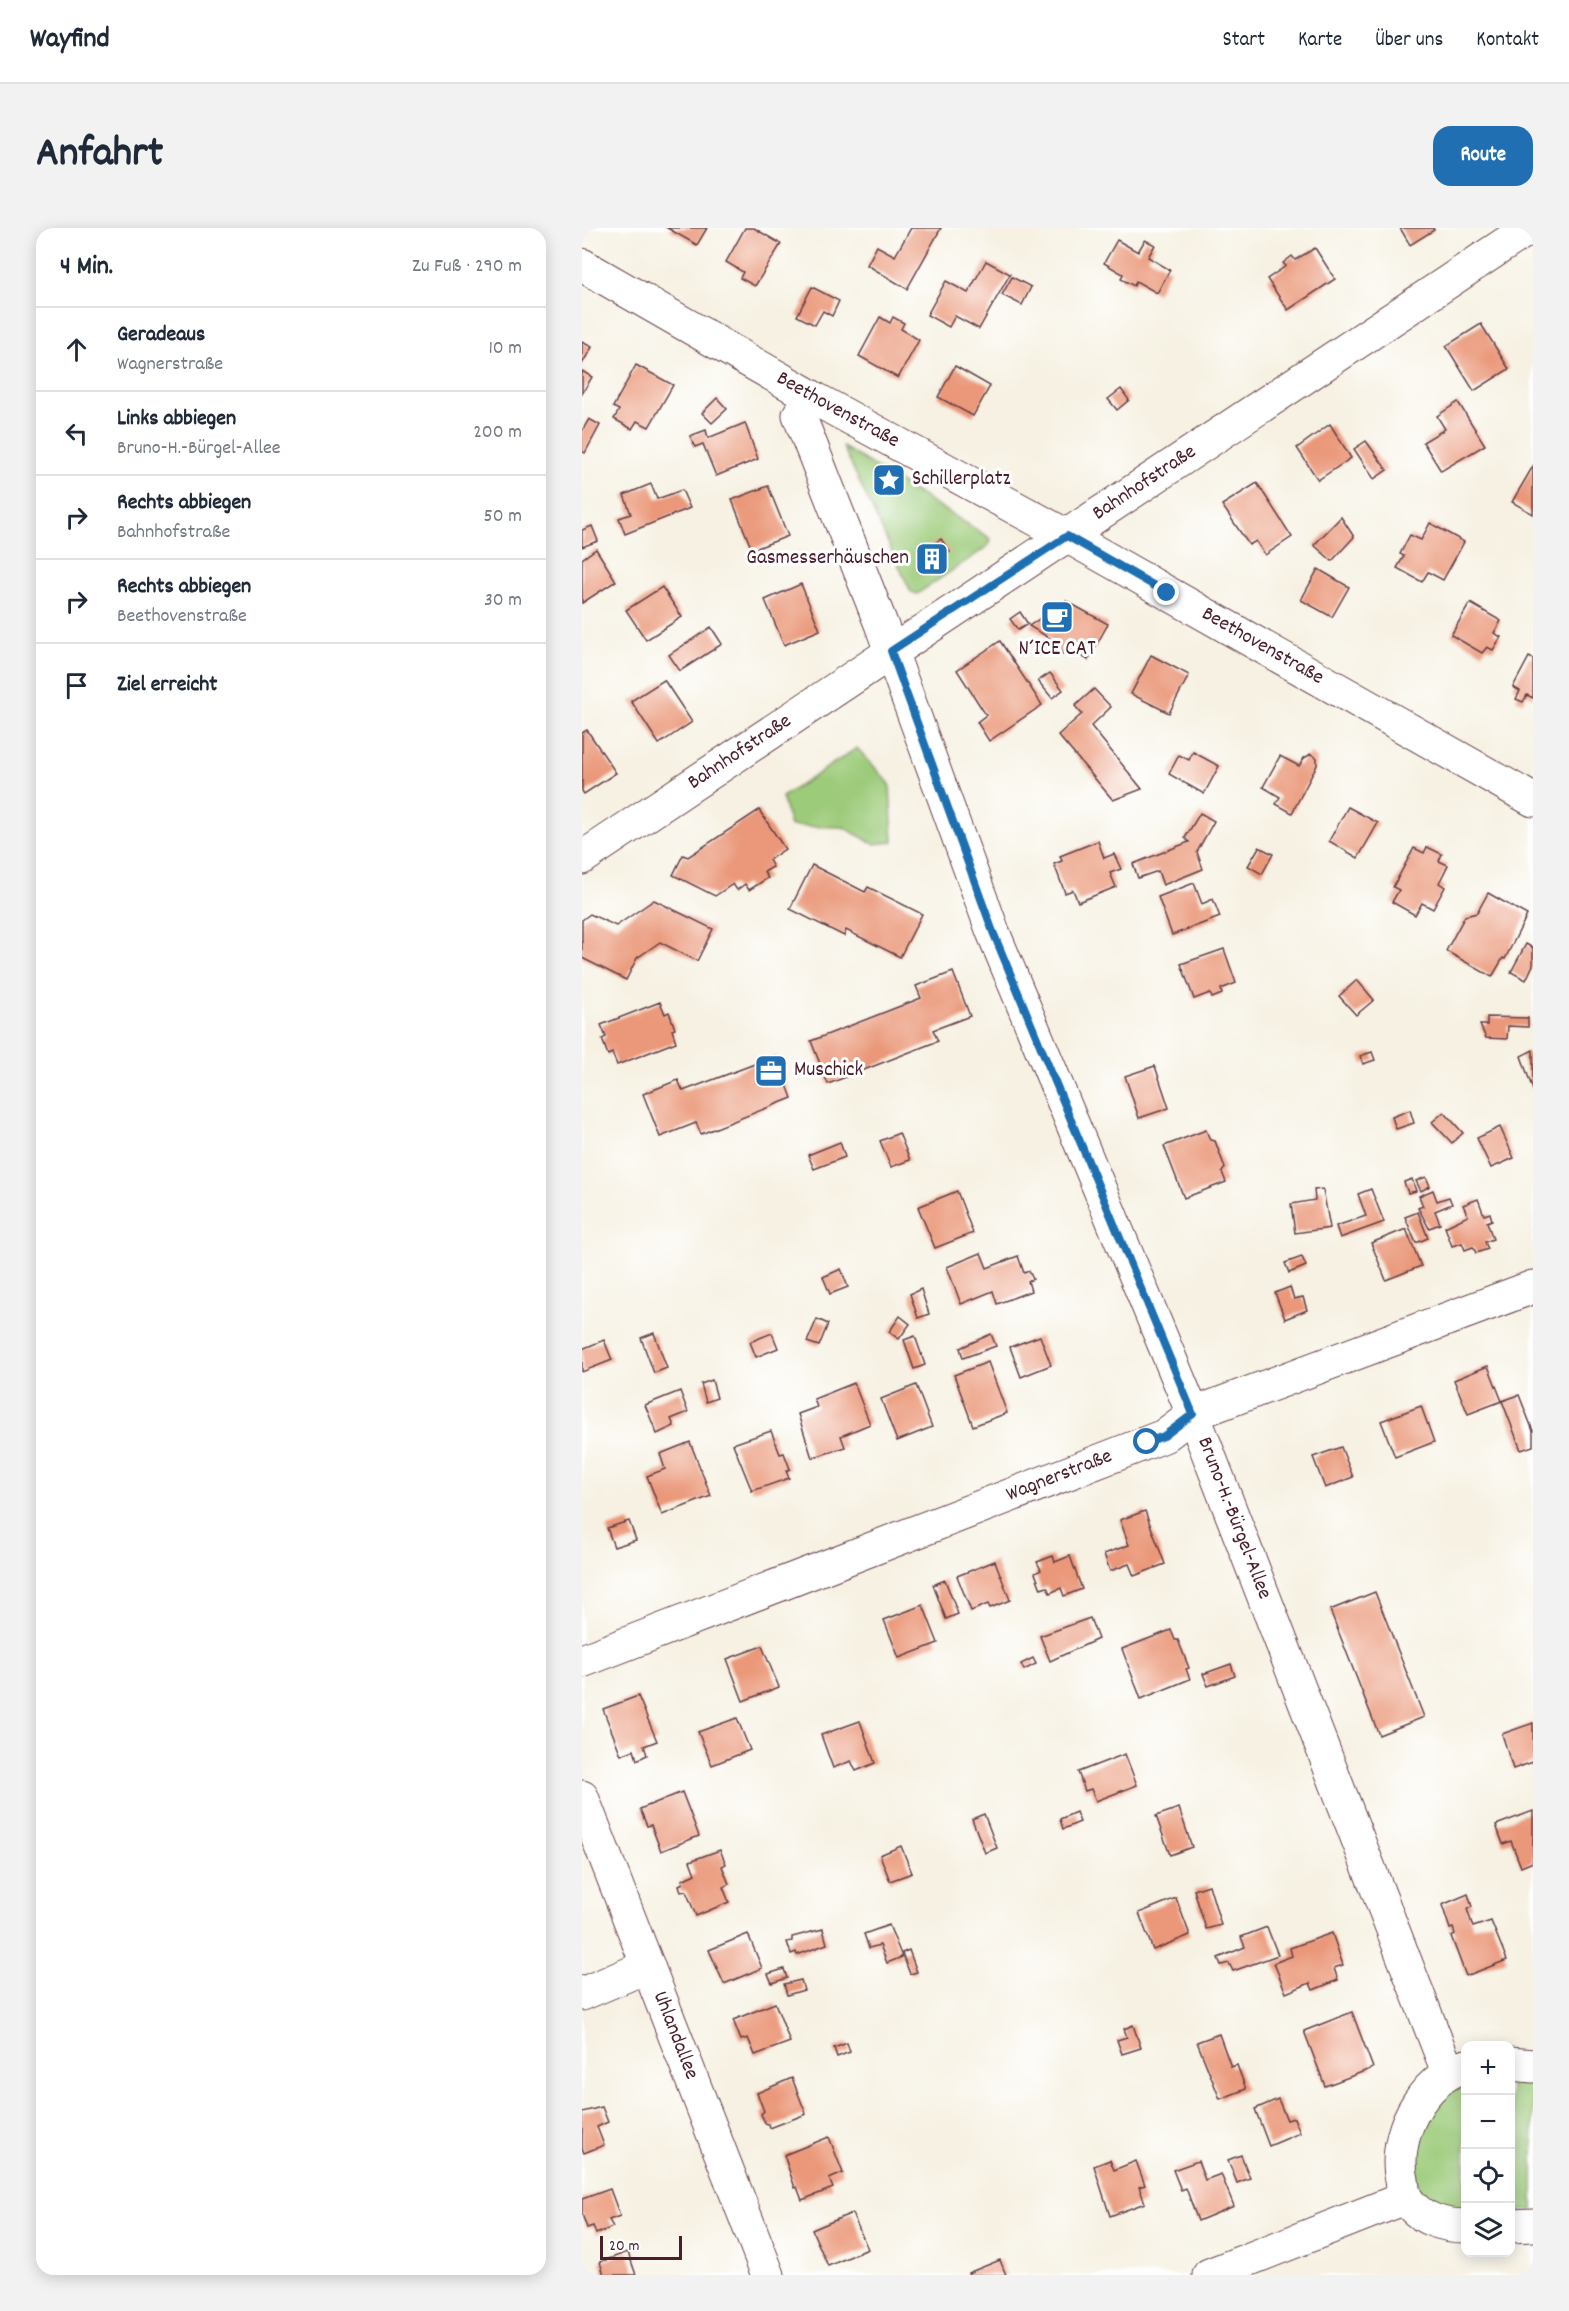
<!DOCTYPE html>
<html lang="de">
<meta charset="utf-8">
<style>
:root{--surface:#fff;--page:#f2f2f3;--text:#1f2937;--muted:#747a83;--line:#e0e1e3;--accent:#1f6fb2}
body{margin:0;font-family:Dekko,sans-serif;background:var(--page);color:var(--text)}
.controls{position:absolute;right:18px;bottom:18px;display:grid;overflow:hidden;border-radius:12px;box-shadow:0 3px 15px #0003}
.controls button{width:54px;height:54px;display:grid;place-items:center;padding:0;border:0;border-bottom:2px solid var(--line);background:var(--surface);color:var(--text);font:30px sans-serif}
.scale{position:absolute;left:18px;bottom:15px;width:82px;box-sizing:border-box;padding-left:6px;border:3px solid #4a1f2b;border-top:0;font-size:16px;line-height:21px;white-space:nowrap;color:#4a1f2b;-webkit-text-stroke:4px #fff;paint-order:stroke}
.stop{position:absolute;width:18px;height:18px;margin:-14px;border:4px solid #1f6fb2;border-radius:50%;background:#fff}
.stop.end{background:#1f6fb2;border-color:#fff;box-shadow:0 2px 6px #0008}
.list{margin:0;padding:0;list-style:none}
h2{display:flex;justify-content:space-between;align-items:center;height:78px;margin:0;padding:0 24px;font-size:26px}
h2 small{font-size:20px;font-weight:400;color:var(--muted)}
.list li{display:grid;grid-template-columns:39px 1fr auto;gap:18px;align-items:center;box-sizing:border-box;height:84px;padding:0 24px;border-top:2px solid var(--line)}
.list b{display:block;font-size:22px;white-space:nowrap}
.list p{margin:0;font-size:20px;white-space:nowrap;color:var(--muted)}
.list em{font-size:20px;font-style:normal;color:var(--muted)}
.icon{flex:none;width:33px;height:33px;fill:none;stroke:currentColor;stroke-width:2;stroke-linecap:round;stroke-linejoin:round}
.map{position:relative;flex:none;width:951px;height:2047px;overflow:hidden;border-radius:18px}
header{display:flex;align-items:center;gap:36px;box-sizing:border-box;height:84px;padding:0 30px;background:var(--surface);border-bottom:2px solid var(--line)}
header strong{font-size:28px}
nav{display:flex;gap:33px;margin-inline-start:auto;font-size:21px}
.intro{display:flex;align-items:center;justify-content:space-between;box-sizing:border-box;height:144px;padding:0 36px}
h1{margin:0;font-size:42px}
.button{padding:15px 27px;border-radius:18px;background:var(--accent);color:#fff;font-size:21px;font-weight:700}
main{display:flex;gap:36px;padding:0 36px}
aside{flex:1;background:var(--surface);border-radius:18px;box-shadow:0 3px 15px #0003}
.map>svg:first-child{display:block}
.green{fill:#9ccb79;stroke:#737552;stroke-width:1.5}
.building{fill:#ea9879}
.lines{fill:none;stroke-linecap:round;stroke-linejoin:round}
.minor-casing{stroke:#643e46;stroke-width:35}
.minor{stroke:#fff;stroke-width:33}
.route{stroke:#1f6fb2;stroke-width:8}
.labels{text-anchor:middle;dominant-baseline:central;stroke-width:6;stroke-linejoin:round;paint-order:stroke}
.street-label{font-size:21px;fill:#4a1f2b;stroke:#fff}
.poi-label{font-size:21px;fill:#4a1f2b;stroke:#fff;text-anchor:start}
</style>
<header>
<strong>Wayfind</strong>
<nav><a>Start</a><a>Karte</a><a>Über uns</a><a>Kontakt</a></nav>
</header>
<div class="intro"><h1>Anfahrt</h1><a class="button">Route</a></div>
<main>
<aside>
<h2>4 Min.<small>Zu Fuß · 290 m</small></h2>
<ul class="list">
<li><svg class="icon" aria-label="ahead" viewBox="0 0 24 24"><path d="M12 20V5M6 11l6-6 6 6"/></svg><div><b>Geradeaus</b><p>Wagnerstraße</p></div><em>10 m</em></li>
<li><svg class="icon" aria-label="left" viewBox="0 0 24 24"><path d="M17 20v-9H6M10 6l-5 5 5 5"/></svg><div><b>Links abbiegen</b><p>Bruno-H.-Bürgel-Allee</p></div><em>200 m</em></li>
<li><svg class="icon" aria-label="right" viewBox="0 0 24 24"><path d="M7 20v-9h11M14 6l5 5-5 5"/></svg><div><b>Rechts abbiegen</b><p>Bahnhofstraße</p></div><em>50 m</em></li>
<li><svg class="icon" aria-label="right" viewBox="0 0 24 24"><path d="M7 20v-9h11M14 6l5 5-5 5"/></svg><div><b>Rechts abbiegen</b><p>Beethovenstraße</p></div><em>30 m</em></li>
<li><svg class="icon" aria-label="arrive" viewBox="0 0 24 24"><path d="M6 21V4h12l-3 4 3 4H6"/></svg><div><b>Ziel erreicht</b></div></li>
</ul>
</aside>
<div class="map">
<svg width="951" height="2047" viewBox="0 0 951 2047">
<rect width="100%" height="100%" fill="#fff"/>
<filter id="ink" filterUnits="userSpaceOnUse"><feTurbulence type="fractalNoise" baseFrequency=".0167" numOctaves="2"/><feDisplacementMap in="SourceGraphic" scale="12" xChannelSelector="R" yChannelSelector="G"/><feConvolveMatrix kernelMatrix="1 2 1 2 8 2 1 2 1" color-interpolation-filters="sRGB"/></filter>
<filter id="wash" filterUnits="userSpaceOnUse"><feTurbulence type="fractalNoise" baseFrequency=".008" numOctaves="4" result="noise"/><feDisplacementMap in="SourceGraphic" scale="24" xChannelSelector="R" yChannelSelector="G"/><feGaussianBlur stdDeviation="1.35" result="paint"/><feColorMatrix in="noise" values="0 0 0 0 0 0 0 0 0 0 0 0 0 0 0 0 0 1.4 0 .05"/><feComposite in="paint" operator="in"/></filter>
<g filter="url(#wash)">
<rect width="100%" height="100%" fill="#f6f1e2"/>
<g class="green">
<polygon points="261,219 405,308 409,312 405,319 335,366 329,364"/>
<polygon points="275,520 308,556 311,614 292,616 261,599 208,598 200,569"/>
<polygon points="929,1846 951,1851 951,1982 929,1983"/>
<polygon points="883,1851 883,1984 847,1977 831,1948 832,1910 859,1866"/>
</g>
<g id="blocks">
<g class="building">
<polygon points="85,0 125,0 115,17"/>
<polygon points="163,0 172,0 199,16 173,58 158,50 161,44 144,34"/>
<polygon points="329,0 359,0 325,61 285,37 295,18 313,28"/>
<polygon points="818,0 851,0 852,2 828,17"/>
<polygon points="535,12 556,24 563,12 573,17 566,29 588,42 575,65 554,53 552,58 539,51 541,46 522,35"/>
<polygon points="733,20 753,51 706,82 685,51 704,38 701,35 710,28 713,32"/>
<polygon points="404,33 428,46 397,101 373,88 367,99 345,87 364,53 386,65"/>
<polygon points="430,49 449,59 440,77 420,67"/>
<polygon points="230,59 257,73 250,88 241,83 233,97 215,88"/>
<polygon points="298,89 308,95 311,89 322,95 319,101 337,112 316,150 277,128"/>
<polygon points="899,96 927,141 892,163 864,118"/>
<polygon points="0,114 10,119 0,136"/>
<polygon points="54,137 91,157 67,199 55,193 50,201 32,191 37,182 31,179"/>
<polygon points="373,138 408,158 391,188 356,169"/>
<polygon points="0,143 10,149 0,166"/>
<polygon points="539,161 547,172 535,182 526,171"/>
<polygon points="135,170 145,181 130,195 120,185"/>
<polygon points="876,174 903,217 859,243 841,214 863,201 855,188"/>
<polygon points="7,191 18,197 3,225 0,223 0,203"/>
<polygon points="163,195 176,231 134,248 121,216 113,219 108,208 124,202 126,210"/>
<polygon points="748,196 769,230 736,252 715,220"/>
<polygon points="784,213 805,242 792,251 772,221"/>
<polygon points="951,238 951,286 930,274"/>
<polygon points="675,255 710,309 683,327 674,313 667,317 640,277"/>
<polygon points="69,256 75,271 100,262 108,280 43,306 37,290 49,286 42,267"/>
<polygon points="186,258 206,308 170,322 150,272"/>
<polygon points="759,289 772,309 750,333 732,317"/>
<polygon points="848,295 882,314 861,352 846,344 840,354 815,340 822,328 818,326 828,307 839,312"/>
<polygon points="10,298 16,313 0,319 0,302"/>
<polygon points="359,311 368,324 347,338 338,324"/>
<polygon points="14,321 34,353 0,375 0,331"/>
<polygon points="736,341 767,359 750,389 719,372"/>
<polygon points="219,356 238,402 202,417 183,372"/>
<polygon points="80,359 100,389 64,412 44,382"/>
<polygon points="484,373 526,396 506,432 484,419 480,426 465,417 469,411 447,398"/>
<polygon points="888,375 919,393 912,405 919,409 911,422 905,419 900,425 869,407"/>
<polygon points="438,384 446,396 436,402 428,391"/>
<polygon points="129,399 140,416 98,443 87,427"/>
<polygon points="418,413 460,477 407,513 395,494 404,487 375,442"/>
<polygon points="569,427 607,447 587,485 549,466"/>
<polygon points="947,429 951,431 951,470 945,467 941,474 934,471 938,463 931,459"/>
<polygon points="468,445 481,462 470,470 456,453"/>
<polygon points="82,452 110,494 77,516 49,473"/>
<polygon points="512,461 529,479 509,498 560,561 531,572 476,507 500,486 493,478"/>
<polygon points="5,502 34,545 2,566 0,563 0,505"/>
<polygon points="611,524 637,538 622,566 587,546 597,527 607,532"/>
<polygon points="729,526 735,530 735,537 710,585 694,576 698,569 681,559 698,528 717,538 722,530"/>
<polygon points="766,579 796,595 776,630 747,613"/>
<polygon points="177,582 203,621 187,632 191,639 182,644 186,650 167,662 163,656 155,662 151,656 133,668 91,647 101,627 106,629"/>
<polygon points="618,585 632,593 615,624 621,641 581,657 576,643 556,650 551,636 607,614 603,610"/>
<polygon points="516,613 522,630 532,626 539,641 528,645 534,659 496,674 491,662 483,665 472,636 480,633 478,628"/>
<polygon points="677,619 691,626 680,646 666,638"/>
<polygon points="845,619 860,626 857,633 866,637 857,655 863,659 851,681 840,675 833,687 810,674 817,662 811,659 832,620 842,625"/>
<polygon points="230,637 283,664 286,659 340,686 318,729 264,702 262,708 208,681"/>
<polygon points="612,655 620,676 631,671 638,689 590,707 576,669"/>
<polygon points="906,665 945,687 923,731 921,730 910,749 864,723 883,688 895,685"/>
<polygon points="72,672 131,701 115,733 78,714 55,730 44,752 0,730 0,692 8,686 34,698"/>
<polygon points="944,716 951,720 951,737 944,752 929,744"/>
<polygon points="642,721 654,755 639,761 640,766 630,770 628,765 612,771 599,736"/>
<polygon points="371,744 388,788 351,802 356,813 246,856 229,813 339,770 334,758"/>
<polygon points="775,752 792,772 774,787 757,768"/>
<polygon points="78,774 83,786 87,784 93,801 90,802 94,814 35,837 30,825 26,827 20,811 24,809 19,797"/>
<polygon points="905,789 946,790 946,799 926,798 925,811 904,810 898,797 905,797"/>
<polygon points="951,822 951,862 939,828"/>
<polygon points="790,824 793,832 781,836 778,828"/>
<polygon points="194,828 210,870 119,906 114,895 78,909 61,866 96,852 101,863"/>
<polygon points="573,838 587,880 557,890 543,848"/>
<polygon points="828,882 832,895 814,901 810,889"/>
<polygon points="862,884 881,905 870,915 850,894"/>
<polygon points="918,899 932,930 909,940 895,910"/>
<polygon points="624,902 628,912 633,913 643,940 640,944 644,954 602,970 582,918"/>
<polygon points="317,905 328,932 309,939 298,913"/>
<polygon points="258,914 263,929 232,941 226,927"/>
<polygon points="844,949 848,958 839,963 834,953"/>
<polygon points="830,951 834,963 826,965 822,954"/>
<polygon points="741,961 748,1000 713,1005 709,976 733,972 732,962"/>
<polygon points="789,961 802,994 758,1010 754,998 784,988 776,966"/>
<polygon points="851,962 855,973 867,969 870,976 853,983 858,996 847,1000 836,980 841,978 837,968"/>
<polygon points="375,963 391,1005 353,1020 336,979"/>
<polygon points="896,971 902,987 908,985 910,992 905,994 911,1011 903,1014 906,1021 894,1025 891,1019 883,1022 880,1015 870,1018 863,999 886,988 881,977"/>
<polygon points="836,984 846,1010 834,1015 823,989"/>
<polygon points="824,1001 839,1038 804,1052 789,1015"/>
<polygon points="399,1025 405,1040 436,1028 442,1045 447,1043 451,1051 446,1053 449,1063 415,1076 411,1063 379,1076 365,1039"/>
<polygon points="720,1029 724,1038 707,1045 703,1035"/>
<polygon points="259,1041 266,1059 248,1066 241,1049"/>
<polygon points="708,1059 712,1071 721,1069 725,1082 703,1091 693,1065"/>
<polygon points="339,1061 347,1086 336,1090 328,1066"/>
<polygon points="318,1088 328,1096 317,1111 307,1104"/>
<polygon points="235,1091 246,1096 237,1118 225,1114"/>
<polygon points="72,1105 85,1140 72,1145 59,1110"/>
<polygon points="190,1105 196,1120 174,1129 168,1114"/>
<polygon points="409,1106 414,1118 381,1130 378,1120"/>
<polygon points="333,1108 343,1137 332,1141 322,1112"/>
<polygon points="458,1108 469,1137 439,1149 428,1119"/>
<polygon points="22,1112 30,1132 0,1144 0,1121"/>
<polygon points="406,1134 425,1185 391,1198 372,1147"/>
<polygon points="906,1138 920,1173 937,1167 951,1203 951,1218 939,1222 920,1173 886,1186 872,1152"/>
<polygon points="130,1152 135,1170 124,1174 119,1156"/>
<polygon points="272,1155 288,1196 259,1208 263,1219 230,1230 216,1186 235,1179 232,1171"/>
<polygon points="334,1157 350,1199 315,1213 299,1171"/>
<polygon points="98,1163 106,1184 89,1191 92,1198 75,1206 63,1177"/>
<polygon points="839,1178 852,1214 813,1229 799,1193"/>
<polygon points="189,1203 198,1226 202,1225 208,1241 204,1243 207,1250 170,1263 151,1216"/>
<polygon points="108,1214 129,1268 80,1287 65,1248 83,1241 78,1226"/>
<polygon points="759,1219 771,1249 743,1260 731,1229"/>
<polygon points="563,1283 583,1336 552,1348 547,1336 528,1343 522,1326 547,1317 538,1292"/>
<polygon points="47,1293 54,1312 32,1319 25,1300"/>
<polygon points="471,1328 473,1334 488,1328 500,1361 482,1368 479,1360 468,1365 465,1359 459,1361 453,1345 459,1342 455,1334"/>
<polygon points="413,1333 428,1372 408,1380 406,1376 389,1383 375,1348"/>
<polygon points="363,1352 376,1386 364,1391 351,1357"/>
<polygon points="793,1364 842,1489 797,1507 748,1382"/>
<polygon points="341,1377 356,1415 317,1430 302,1392"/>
<polygon points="508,1390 516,1411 468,1433 458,1408"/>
<polygon points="589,1402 593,1412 596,1412 607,1440 604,1441 608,1451 559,1471 540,1421"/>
<polygon points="180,1418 197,1459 161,1473 145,1431"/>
<polygon points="451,1430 454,1436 442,1442 439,1436"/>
<polygon points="649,1436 653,1448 626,1458 621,1446"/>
<polygon points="56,1468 75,1513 62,1518 65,1527 55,1532 52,1522 39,1527 21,1481"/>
<polygon points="155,1490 168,1522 130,1537 116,1504"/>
<polygon points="278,1493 293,1535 274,1543 269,1533 251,1540 239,1507"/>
<polygon points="951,1495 951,1534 931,1541 920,1506"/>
<polygon points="543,1526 555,1557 514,1573 509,1561 503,1563 496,1544"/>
<polygon points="100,1564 117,1608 79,1623 69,1597 65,1598 58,1581"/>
<polygon points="597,1580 610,1619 588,1627 574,1588"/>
<polygon points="951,1583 951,1634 939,1639 929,1613 921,1616 914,1597"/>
<polygon points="494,1584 498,1594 481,1601 478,1591"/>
<polygon points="402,1586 415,1620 403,1625 390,1591"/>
<polygon points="319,1618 330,1645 308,1653 298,1627"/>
<polygon points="138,1622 144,1636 140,1638 147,1656 141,1659 147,1674 114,1688 104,1663 99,1664 97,1657 101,1655 100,1652 113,1646 108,1633"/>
<polygon points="627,1657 639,1697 624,1701 612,1662"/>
<polygon points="886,1666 890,1679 885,1681 891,1699 909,1693 925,1732 884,1748 869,1708 873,1706 871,1700 868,1701 860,1677"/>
<polygon points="594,1670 608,1707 571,1722 557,1685"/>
<polygon points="307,1697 320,1729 305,1735 298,1717 287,1720 282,1706"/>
<polygon points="685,1699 696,1727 651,1743 647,1735 639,1737 636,1730 663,1719 659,1709"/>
<polygon points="241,1701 245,1716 215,1727 214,1724 209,1726 205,1714 210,1713 210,1709"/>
<polygon points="750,1705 761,1737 752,1740 756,1752 731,1762 728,1755 704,1765 692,1735 710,1728 708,1720"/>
<polygon points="166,1706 180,1740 142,1756 127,1722"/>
<polygon points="327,1722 335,1744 328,1746 320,1725"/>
<polygon points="202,1741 205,1750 190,1755 186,1746"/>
<polygon points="219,1752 222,1762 205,1767 202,1756"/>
<polygon points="193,1775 208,1814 173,1827 166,1810 159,1812 151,1792"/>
<polygon points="770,1784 791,1840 743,1858 722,1803"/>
<polygon points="551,1797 559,1820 540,1826 535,1812 545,1809 542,1801"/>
<polygon points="637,1806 649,1839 655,1837 664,1861 638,1871 615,1814"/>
<polygon points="265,1815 268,1824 255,1829 252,1820"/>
<polygon points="210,1850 224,1886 188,1900 187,1896 183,1895 179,1886 182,1883 175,1865"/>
<polygon points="696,1871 705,1892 712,1890 718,1905 687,1918 673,1881"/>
<polygon points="20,1879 26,1894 15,1899 22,1917 2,1925 0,1920 0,1884"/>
<polygon points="247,1909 261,1945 247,1951 251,1960 220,1972 215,1959 213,1960 202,1927"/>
<polygon points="659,1927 668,1950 655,1955 646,1932"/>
<polygon points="528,1932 532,1942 554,1933 563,1957 557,1959 563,1975 528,1988 512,1938"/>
<polygon points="616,1933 623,1952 639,1946 652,1978 616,1993 604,1960 599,1962 591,1942"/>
<polygon points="28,1961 38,1988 27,1992 31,1999 14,2006 11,1998 5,2000 0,1986 0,1971"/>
<polygon points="270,1985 286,2021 246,2038 230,2002"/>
<polygon points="46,2024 54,2047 22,2047 18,2034"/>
<polygon points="418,2032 424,2047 387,2047 386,2045"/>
</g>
</g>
</g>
<g filter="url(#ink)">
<use href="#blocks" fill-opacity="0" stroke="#643e46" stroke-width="1.5"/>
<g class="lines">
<g class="minor-casing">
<g id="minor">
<path id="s1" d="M0,37L228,168L485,308L951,572"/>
<path id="s2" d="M228,168L217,187L299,396L411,704L611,1186L866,1844"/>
<path id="s3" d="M0,630L947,0"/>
<path id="s4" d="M0,1433L582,1208L611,1186L951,1059"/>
<path id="s5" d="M0,1569L186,2047"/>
<polyline points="0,1766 66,1738"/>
<polyline points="928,1836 951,1838"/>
<path d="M884,1838C839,1850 810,1909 820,1952C821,1958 821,1966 824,1970C836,1991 862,1998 884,1998"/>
<polyline points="928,1998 951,1997"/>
<polyline points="627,2047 823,1970"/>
</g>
</g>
<use href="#minor" class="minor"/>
</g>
</g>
<g class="lines" filter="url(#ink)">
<polyline class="route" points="565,1214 582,1208 611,1186 411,704 309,423 485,308 585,365"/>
</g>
<defs>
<g id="sight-square" transform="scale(1.725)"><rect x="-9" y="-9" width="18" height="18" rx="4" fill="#1f6fb2" stroke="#fff"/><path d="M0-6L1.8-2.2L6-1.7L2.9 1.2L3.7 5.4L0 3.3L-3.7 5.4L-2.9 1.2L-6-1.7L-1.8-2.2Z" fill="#fff"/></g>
<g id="building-square" transform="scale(1.725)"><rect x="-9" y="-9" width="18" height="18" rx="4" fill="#1f6fb2" stroke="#fff"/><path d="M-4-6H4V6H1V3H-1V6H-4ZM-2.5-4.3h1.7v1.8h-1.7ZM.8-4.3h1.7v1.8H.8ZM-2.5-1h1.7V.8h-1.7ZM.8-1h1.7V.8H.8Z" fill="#fff"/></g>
<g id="cafe-square" transform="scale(1.725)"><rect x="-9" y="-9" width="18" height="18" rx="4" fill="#1f6fb2" stroke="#fff"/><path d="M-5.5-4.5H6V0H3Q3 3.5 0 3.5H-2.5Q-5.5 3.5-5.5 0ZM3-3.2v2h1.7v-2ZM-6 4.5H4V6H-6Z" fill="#fff"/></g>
<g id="office-square" transform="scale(1.725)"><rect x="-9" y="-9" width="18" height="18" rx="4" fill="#1f6fb2" stroke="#fff"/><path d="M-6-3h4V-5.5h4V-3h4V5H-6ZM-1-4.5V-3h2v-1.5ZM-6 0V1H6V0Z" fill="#fff"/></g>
</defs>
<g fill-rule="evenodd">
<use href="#sight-square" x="307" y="252"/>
<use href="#building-square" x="350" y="331"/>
<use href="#cafe-square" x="475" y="389"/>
<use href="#office-square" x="189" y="843"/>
</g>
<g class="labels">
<g class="street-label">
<text stroke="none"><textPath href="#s1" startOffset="294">Beethovenstraße</textPath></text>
<text stroke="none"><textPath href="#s3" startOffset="676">Bahnhofstraße</textPath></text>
<text stroke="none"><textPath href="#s1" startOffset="780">Beethovenstraße</textPath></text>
<text stroke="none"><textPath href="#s3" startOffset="190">Bahnhofstraße</textPath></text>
<text stroke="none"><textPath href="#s4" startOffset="512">Wagnerstraße</textPath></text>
<text stroke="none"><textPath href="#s2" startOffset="1208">Bruno-H.-Bürgel-Allee</textPath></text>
<text stroke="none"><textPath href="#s5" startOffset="256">Uhlandallee</textPath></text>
</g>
<g class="poi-label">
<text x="330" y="252">Schillerplatz</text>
<text x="327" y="331" text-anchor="end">Gasmesserhäuschen</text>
<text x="475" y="422" text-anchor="middle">N´ICE CAT</text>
<text x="212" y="843">Muschick</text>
</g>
</g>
</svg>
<div class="controls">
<button>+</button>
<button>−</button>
<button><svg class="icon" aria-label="locate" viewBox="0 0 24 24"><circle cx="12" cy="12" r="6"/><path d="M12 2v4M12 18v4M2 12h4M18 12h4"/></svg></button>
<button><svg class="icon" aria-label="layers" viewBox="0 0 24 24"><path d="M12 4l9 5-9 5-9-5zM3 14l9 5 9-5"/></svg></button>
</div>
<div class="scale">20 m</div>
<div class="stop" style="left:565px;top:1214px"></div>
<div class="stop end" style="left:585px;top:365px"></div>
</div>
</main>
